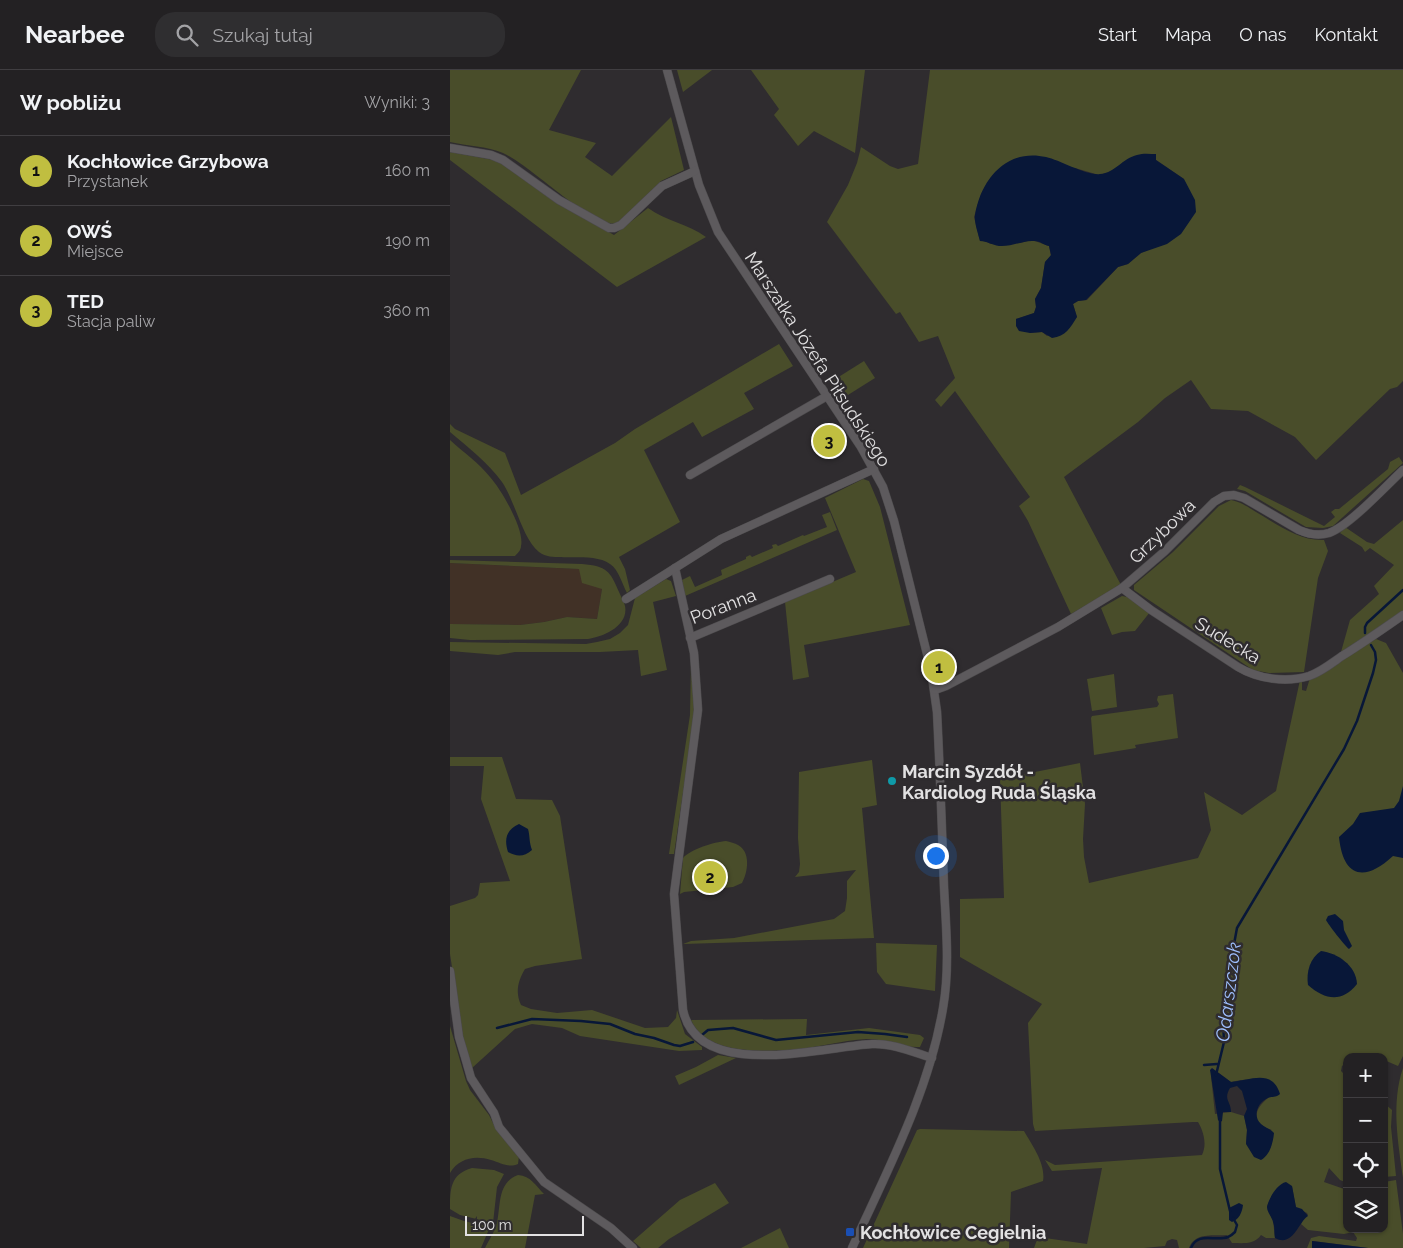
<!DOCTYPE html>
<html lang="pl">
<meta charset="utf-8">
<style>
:root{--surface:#232123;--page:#2f2e30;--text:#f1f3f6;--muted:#a3a3a6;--line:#403e41;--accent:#c0be40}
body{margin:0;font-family:Raleway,sans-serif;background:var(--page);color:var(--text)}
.controls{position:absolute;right:15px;bottom:15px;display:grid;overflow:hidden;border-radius:10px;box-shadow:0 1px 4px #0004}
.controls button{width:45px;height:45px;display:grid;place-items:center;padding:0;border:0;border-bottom:1px solid var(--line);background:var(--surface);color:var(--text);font:25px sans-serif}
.scale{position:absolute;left:15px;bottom:12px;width:119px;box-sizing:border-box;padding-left:5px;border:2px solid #e2e1e2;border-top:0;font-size:14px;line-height:18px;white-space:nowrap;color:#e2e1e2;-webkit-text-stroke:4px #2f2c2f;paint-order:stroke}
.you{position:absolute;left:485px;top:785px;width:18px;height:18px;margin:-12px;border:4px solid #fff;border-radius:50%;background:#1a73e8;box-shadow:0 0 0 8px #1a73e833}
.badge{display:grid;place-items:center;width:32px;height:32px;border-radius:50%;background:var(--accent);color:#111;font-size:16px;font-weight:700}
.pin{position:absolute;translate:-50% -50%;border:2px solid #fff;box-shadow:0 1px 5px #0006}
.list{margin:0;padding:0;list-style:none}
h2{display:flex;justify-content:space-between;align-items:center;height:65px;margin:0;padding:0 20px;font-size:21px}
h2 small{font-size:16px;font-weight:400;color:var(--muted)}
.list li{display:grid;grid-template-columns:32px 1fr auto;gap:15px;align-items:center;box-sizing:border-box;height:70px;padding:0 20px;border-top:1px solid var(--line)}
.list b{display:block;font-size:19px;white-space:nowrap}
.list p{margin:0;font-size:16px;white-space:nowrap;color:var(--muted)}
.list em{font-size:16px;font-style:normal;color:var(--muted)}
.icon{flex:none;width:28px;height:28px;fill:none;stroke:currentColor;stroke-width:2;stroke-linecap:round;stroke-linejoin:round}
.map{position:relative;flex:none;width:953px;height:1178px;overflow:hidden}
header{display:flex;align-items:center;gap:30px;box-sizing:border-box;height:70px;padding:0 25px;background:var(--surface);border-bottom:1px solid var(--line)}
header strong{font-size:24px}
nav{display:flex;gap:28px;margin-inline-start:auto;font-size:18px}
.search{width:350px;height:45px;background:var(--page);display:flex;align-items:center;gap:12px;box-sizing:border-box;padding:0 18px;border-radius:20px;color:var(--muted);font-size:19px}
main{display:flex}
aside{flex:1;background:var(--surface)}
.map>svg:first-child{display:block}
.industrial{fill:#413126}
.green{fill:#494d2a;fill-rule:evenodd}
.water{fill:#081738}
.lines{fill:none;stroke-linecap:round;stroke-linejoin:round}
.stream{stroke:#081738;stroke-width:2.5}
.minor-casing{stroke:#4c4a4c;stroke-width:9}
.minor{stroke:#5d5a5d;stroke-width:8}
.culture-dot{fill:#0f9aa8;stroke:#2f2c2f;stroke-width:2}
.transit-dot{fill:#1a4fb4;stroke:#2f2c2f;stroke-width:2}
.labels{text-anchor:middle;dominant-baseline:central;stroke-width:5;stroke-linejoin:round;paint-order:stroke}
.street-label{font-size:18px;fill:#e2e1e2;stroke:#2f2c2f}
.poi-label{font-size:18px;font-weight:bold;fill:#e2e1e2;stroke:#2f2c2f;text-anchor:start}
.water-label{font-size:19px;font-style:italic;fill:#9ebffe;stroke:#2f2c2f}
</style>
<header>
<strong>Nearbee</strong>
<div class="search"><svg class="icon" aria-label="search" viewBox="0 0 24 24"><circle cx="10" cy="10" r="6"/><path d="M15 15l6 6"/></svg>Szukaj tutaj</div>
<nav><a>Start</a><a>Mapa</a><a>O nas</a><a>Kontakt</a></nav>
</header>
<main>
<aside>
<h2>W pobliżu<small>Wyniki: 3</small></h2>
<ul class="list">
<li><span class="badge">1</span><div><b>Kochłowice Grzybowa</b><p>Przystanek</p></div><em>160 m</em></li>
<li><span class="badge">2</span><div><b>OWŚ</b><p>Miejsce</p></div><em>190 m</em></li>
<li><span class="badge">3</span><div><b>TED</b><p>Stacja paliw</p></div><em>360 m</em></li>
</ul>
</aside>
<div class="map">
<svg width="953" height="1178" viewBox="0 0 953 1178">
<rect width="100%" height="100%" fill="#2f2c2f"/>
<polygon class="industrial" points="0,493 129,499 152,519 147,549 117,547 94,552 70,555 0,554"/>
<g class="green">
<path d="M0,0H131L99,60L146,73L135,87L162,106L221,47L234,100L211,111L167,154C138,155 82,96 53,83C37,76 17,76 0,72Z"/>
<polygon points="227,0 262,0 233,22"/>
<polygon points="301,0 415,0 405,83 364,61 348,76 324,45 329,39"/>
<path d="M480,0H953V311L947,317L940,319L866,390L845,367L798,341L761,339L741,310L715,328L688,352L614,407L671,515L621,544L578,451L569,436L580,427L505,321L491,337L485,330L505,308L488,266L469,272L450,242L446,244L377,152L398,115L407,93L411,77L440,96L448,99L468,94ZM706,84V90L734,109L702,178L691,183L678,194L668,197L637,230L628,231L623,234L627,247L597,266L592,262L580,263L566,249L584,243L586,237L585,229L591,218L595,192L601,186L599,176L582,170L570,173L541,174L534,171H530L524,147L531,124L541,107L625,98L649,105L663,101L673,92Z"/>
<path d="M0,82L49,91L107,132L164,165L198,138C216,151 238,154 256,167L167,217L0,90Z"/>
<path d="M329,274L343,296L294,323L304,339L252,367L243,352L194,380L230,452L169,487L175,499L180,520L177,523C172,514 169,500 160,494C148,485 125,488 111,487C103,487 96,487 89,482C73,470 65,431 52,412C38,393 18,377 0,362V354L5,359L55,383L71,425L165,373L185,359Z"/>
<polygon points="414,291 425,308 390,330 379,313"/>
<path d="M0,370C13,382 29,393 40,407C51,419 75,460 71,476C71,480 68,483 65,486H0Z"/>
<polygon points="949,387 953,393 883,456 873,458 856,457 795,421 787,419 790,415 795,417 874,456 885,447 881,442 885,439 889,439 938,399 940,392"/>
<polygon points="413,409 419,411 430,437 460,555 354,575 359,607 343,610 335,532 406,502 375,428"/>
<path d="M781,430C791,432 798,437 806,442C828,455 849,471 874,470L878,481L868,508L854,602L819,603L803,600L684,520V515L723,482L769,436Z"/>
<polygon points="380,442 387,460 235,526 232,510 240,506 245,517 272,505 271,500 296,489 296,487 300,485 302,487 323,478 322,475 326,474 328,476 353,465 354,466 377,457 372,445"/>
<polygon points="953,450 953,542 891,582 900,550 929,524 924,516 944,495 920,478 915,482 912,477 890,463 895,457 917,472 924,474"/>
<path d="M0,490L132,494C157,496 160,501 169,522C171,527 174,531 175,536C179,556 153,567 138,569L20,570L0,568V554L70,555L94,552L117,547L147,549L152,519L132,513L129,499L0,493Z"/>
<polygon points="216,509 221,511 226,526 203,532 217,600 191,606 188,580 150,582 65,582 48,585 0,581 0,572 136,574 147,572 160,569 170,563 178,555 185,528"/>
<polygon points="672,526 677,527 700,542 685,561 672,562 662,565 651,538"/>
<path d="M926,569L936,573L953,603V986L948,996L934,990V987H897V992L892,996L891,1001L897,1007V1113L890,1110L879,1098L874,1112L897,1120V1159H934V1112L946,1110L953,1164V1178H918L863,1171L862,1178H857L861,1168L869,1166L906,1171L907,1168L903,1162L894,1164L858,1160L851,1154L854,1148L858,1145L857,1143L846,1138L842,1116L821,1128L817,1136L818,1141L823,1150L825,1168H816L811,1165C804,1175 793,1173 782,1173L777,1165C763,1166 745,1162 739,1178H729L727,1170L722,1169L717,1171L715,1176L694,1178H584L588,1167L637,1174L652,1098L602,1101L595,1090L605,1095L752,1085C757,1075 754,1062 748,1052H743L585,1061L583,1054L578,953L592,934L510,887V829L554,828L550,709L630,693L635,734L633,769L634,787L639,813L748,788L761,760L754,722L792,745L826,721L850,610H852V620L856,621L860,608ZM766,1001L781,1012L791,1010L818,1028C803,1040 801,1054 822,1060L796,1074L797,1060L794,1046L781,1042L765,1044L761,1006Z"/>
<polygon points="241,593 244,608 244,648 224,784 219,784 240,645"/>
<polygon points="664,604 667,637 642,641 637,609"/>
<polygon points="723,624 728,668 685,675 686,678 644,685 641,648 642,646 707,637 709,634 707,630 708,626"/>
<path d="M0,687H52L66,729L102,730L110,746L132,889L85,896L75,899C68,911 65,922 71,935L81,939L107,943L142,940L195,958L218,957L226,948L227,940L235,964L252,977V980L229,981L130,966L112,958L82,954L65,959L22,998L12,963L0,884V836L25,828L28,825L30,813L60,811L31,729L34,696H0Z"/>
<polygon points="422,690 427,735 412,738 424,868 233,874 241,871 284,868 384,849 395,841 397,828 397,811 406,800 345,807 349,802 350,794 348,768 349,702"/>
<path d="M276,771C280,772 285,773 288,775C301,782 298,802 292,813L283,817L234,822L230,824L233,788C241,779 264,772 276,771Z"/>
<polygon points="426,873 487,875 485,921 436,914 427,902"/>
<path d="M357,949L356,965L419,958L470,965L474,968L470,977C453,978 436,969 417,969C391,970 364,979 338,980C307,982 255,983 241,950Z"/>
<path d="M0,956L16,1011L20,1020L39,1045L45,1057L69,1086L68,1094C58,1098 51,1093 41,1090C25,1085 9,1088 0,1103Z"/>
<polygon points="268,985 286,988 229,1015 225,1006 246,997"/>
<path d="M953,998V1108C948,1072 941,1033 953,998Z"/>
<polygon points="934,1033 942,1040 941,1057 946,1106 934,1107"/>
<path d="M470,1059L574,1061C582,1075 596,1094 593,1111L561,1122L559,1178H413L467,1060Z"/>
<path d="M22,1098L44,1100L54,1104L47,1117L43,1153L10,1145L0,1139C0,1120 0,1104 22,1098Z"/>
<path d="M68,1105C81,1106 86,1116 94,1124L85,1125L75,1178H35C39,1170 45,1161 47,1153C51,1135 47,1113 68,1105Z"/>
<polygon points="265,1113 279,1133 219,1169 208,1178 191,1178 183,1171 230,1130"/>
<polygon points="0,1146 14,1151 40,1157 31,1178 0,1178"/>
<polygon points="330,1158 339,1178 291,1178"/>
</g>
<g class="water">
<path d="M706,84V90L734,109L745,130L746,142L731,164L717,174L691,183L678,194L668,197L636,230L628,231L623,234L627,247C620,258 616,266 602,268L592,262L580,263L569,261L566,256V249L584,243L586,237L585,229L591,218L595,192L601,185L599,176C593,175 591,171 584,171C573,170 562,177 549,176C542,175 537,171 530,171C528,163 524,152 525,145C531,109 557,78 596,87C610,90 637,106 650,104C665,103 673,88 687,85C693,83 700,84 706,84Z"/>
<path d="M953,716V788L943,786C914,813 893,807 889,767L903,754L910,743L944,738L949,731Z"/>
<path d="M69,754L78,759C80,766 79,772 82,780C74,787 67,787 58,782C54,769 56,760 69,754Z"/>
<path d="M885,844L893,851L894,860L902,876L899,879C895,876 878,854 876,850L878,846Z"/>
<path d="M871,881C887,883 906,895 907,914C892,933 875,930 858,915C856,902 860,888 871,881Z"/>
<path d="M762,998L781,1012C799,1011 822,998 830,1024C826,1028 823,1026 818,1028C808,1032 802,1046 811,1054C815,1058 821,1059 824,1063C823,1073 820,1085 811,1090L804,1087L796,1074L797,1060L794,1046L797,1039L792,1021L787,1016L780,1018C773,1030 781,1031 781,1042H773L772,1051L770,1052L768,1050L761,1006L760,1000Z"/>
<path d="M836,1112L842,1116L846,1137L852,1139L858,1146C849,1151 843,1178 825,1168C824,1162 825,1157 823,1152C822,1147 817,1142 817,1137C819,1128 827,1114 836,1112Z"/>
<path d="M789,1133L793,1135C792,1143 789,1149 782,1152L779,1150V1138Z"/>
<polygon points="862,1171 918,1178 862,1178"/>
</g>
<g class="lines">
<g class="stream">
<polyline points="915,563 915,557 917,553 953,520"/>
<polyline points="47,958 82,949 131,951 160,954 185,964 204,968 224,975 230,976 243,972"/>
<polyline points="252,965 258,960 283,958 326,970 408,962 435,964 457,967"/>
<polyline points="754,995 767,994"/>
<polyline points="766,1005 774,972 773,949 777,912 787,858 894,679 907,651 923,603 926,590 925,582 921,575"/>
<polyline points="770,1050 770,1099 780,1141"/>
<path d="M741,1178C748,1161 765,1172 778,1167C781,1166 783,1164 785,1162L787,1155L783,1148"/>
</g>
<g class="minor-casing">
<g id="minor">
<path d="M217,0L249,115L268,162L411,377L433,417L444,451L481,600L487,642C490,701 492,759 494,817C496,857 500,898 493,938C479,1022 437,1101 402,1178"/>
<polyline points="0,78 41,85 53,90 109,130 159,158 164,158 171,155 212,116 245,101"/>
<polyline points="240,405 377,326"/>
<path d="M225,498L244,583L248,640L224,824L233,940C248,1012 372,977 422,974C442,973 463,982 482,988"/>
<path d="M672,518L701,540L788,597C808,609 836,613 859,606C871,602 882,593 892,586C913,573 933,559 953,545"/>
<polyline points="176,529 271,469 424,399"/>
<polyline points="240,568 380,509"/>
<path d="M485,620L496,616L608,557L672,518L715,481L764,432L774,426L784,425L794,428L849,460C858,464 869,466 879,463C899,456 936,416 953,400"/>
<polyline points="0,901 9,967 15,987 21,1008 44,1043 49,1057 94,1112 161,1158 183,1178"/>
</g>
</g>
<use href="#minor" class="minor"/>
</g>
<circle class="culture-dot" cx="442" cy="711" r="5"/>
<rect class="transit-dot" x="395" y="1157" width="10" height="10" rx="2.5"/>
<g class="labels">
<g class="street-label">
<text transform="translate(368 289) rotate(57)">Marszałka Józefa Piłsudskiego</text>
<text transform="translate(712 461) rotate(-44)">Grzybowa</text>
<text transform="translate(273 536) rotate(-21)">Poranna</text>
<text transform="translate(778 570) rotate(31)">Sudecka</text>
</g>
<g class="poi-label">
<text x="452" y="701">Marcin Syzdół -<tspan x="452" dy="21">Kardiolog Ruda Śląska</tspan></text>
<text x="410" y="1162">Kochłowice Cegielnia</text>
</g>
<g class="water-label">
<text transform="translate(778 922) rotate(-83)">Odarszczok</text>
</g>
</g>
</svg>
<div class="controls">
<button>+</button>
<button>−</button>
<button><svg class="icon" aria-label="locate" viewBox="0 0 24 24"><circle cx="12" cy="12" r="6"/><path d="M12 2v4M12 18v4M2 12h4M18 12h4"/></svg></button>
<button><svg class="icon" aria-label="layers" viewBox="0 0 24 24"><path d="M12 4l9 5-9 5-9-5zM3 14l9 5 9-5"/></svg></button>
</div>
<div class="scale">100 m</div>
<div class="you"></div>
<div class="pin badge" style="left:489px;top:597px">1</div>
<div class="pin badge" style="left:260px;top:807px">2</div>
<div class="pin badge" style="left:379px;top:371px">3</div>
</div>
</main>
